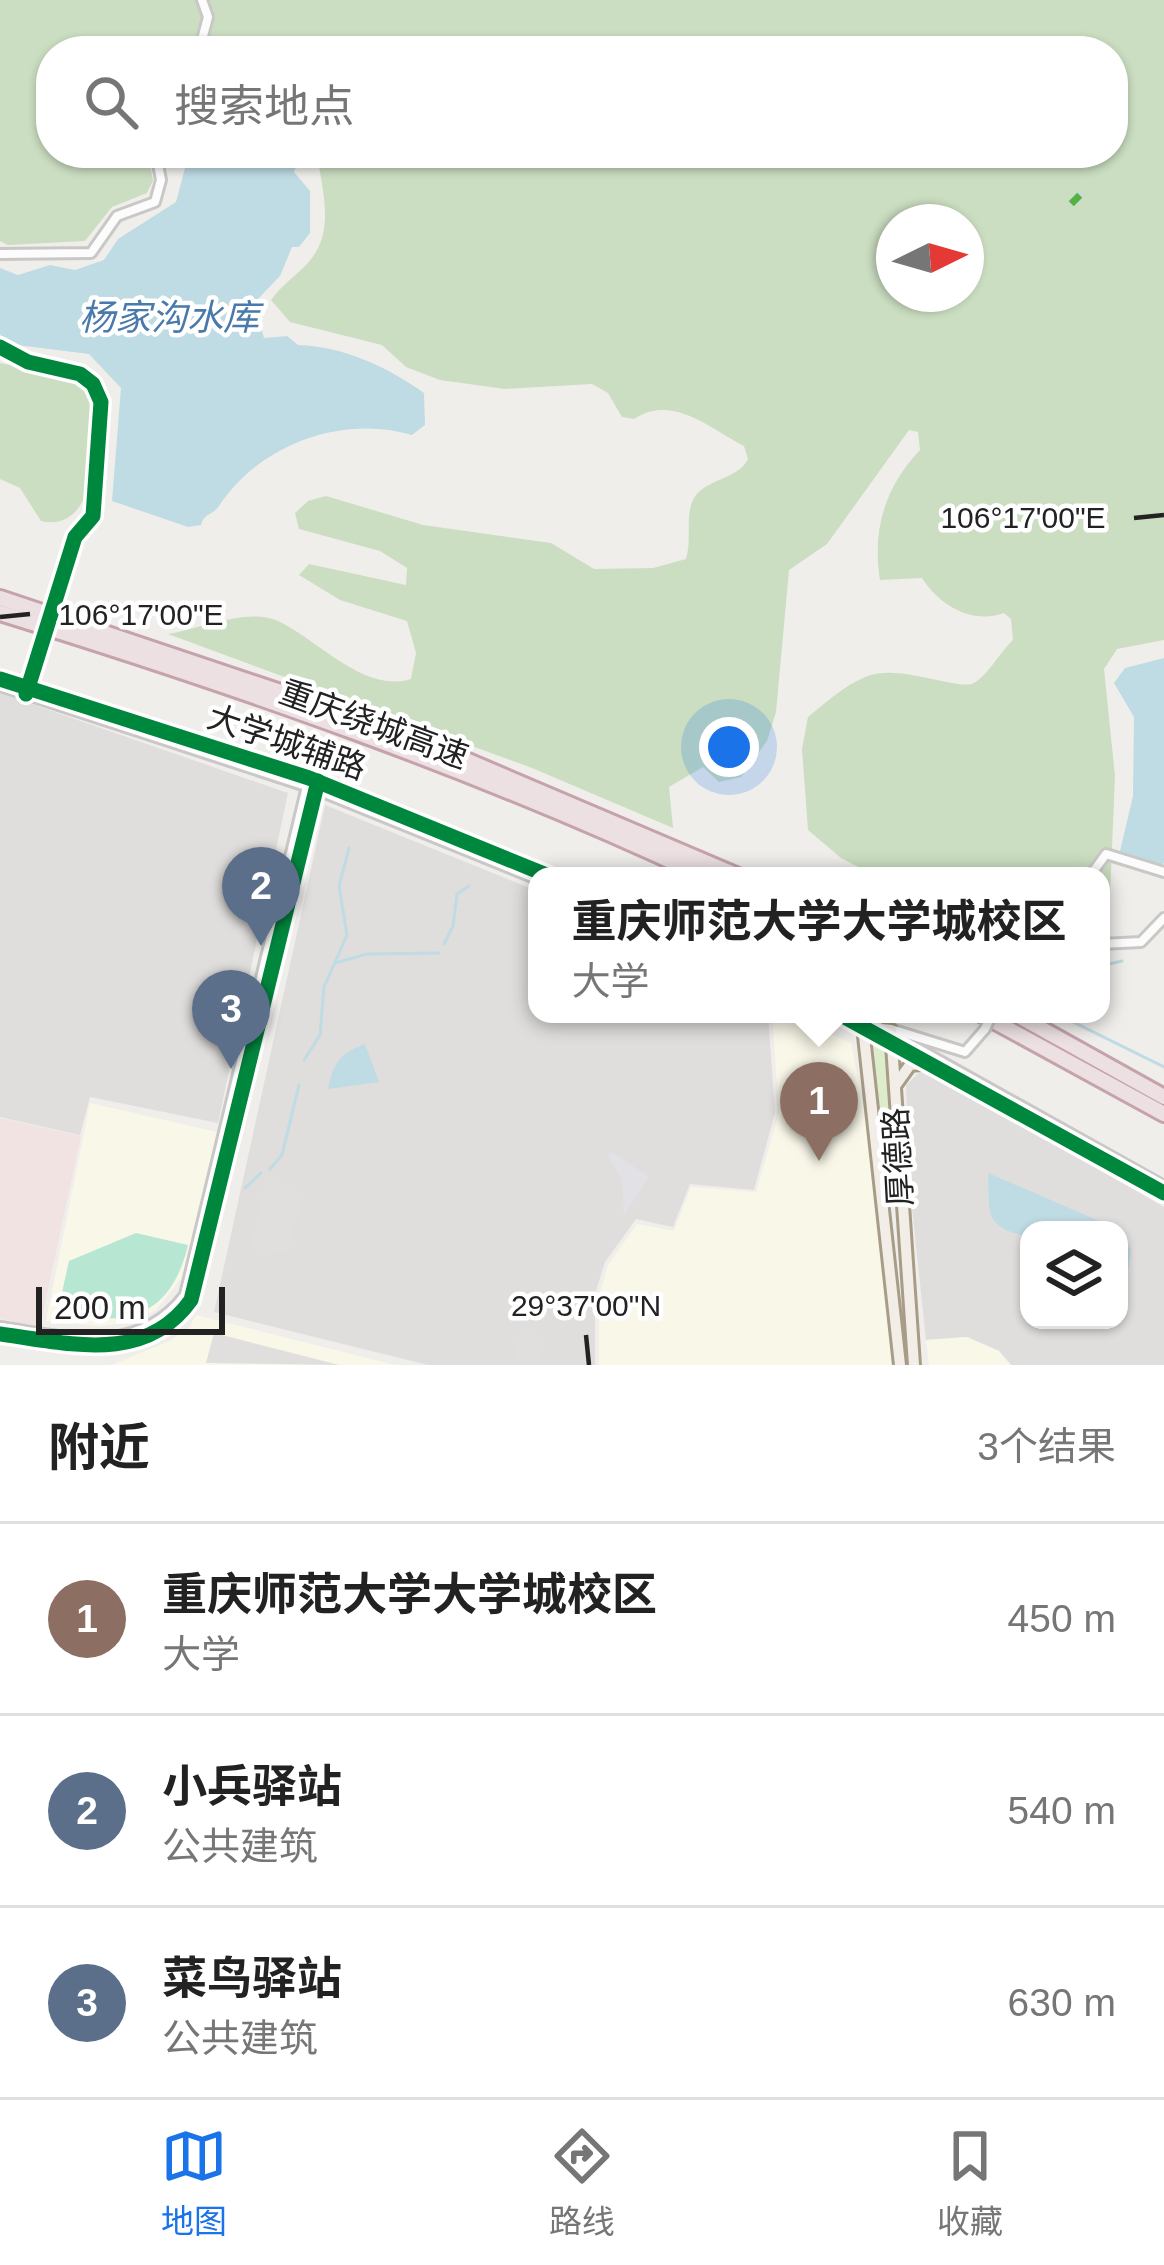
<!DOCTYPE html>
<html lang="zh">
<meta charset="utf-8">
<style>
:root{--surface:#fff;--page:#f2f2f2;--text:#222;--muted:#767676;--line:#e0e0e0;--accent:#1a73e8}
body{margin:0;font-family:Helvetica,"Noto Sans SC",sans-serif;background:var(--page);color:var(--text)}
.controls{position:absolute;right:36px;bottom:36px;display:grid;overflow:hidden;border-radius:24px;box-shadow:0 3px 9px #0004}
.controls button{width:108px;height:108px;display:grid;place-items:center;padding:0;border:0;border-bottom:3px solid var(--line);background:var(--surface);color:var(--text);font:60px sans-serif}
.compass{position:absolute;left:876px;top:204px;width:108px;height:108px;border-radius:50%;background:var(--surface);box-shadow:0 3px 9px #0004;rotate:85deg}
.scale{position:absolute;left:36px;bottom:30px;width:189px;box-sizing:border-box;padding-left:12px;border:6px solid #222;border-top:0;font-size:33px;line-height:42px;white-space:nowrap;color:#222;-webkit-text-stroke:9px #fff;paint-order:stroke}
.you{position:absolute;left:729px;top:747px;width:42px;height:42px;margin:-30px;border:9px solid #fff;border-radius:50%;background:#1a73e8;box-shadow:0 0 0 18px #1a73e833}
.badge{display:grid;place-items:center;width:78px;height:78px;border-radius:50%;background:var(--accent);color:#fff;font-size:39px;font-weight:700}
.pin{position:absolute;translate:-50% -99px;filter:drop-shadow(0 3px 6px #0008)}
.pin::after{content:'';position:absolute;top:63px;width:42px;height:36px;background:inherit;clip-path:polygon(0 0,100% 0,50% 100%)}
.popup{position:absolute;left:528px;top:867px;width:582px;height:156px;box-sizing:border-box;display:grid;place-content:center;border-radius:24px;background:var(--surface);filter:drop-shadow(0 3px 9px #0005);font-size:39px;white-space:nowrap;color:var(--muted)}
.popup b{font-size:45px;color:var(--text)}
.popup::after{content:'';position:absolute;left:50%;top:100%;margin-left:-24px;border:24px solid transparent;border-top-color:var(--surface)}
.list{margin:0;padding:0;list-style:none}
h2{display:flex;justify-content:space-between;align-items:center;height:156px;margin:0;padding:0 48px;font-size:51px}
h2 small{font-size:39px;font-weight:400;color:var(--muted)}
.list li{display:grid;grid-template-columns:78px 1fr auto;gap:36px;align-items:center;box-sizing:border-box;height:192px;padding:0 48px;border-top:3px solid var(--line)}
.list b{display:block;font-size:45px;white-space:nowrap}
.list p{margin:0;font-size:39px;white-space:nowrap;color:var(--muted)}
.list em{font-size:39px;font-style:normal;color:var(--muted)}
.icon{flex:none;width:66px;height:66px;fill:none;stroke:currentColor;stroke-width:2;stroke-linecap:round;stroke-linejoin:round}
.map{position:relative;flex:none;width:1164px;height:1365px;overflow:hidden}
.search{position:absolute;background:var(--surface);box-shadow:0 3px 9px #0004;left:36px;right:36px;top:36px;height:132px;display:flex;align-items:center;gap:30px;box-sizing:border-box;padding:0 42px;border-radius:48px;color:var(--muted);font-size:45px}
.sheet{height:732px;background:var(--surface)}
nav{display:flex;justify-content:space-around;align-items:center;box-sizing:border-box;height:168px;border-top:3px solid var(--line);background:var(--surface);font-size:33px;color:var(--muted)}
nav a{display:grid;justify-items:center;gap:6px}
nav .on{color:var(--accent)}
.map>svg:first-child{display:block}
.residential{fill:#dfdedc;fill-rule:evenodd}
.commercial{fill:#f1e3e1}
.education{fill:#f8f7e8}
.grass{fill:#ddeccb}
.forest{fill:#cbdec1;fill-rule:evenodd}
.pitch{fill:#b7e6d2}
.parking{fill:#e0dfde}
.plaza{fill:#e2e1e5}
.water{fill:#bfdbe3}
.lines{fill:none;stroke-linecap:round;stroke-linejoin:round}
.stream{stroke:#bfdbe3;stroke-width:3}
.minor-casing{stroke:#c9c8c7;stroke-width:14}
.major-casing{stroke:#a79c86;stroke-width:16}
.highway-casing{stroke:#c5a2ac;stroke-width:20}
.minor{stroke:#fdfcfc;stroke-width:8}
.major{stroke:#f3ede7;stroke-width:10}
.highway{stroke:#ece0e2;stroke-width:14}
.minor-bridge-casing{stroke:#c9c8c7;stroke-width:14;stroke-linecap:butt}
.minor-bridge{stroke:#fdfcfc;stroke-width:8}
.quiet{stroke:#55b145;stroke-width:12;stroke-dasharray:24 12;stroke-linecap:butt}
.cycleway-casing{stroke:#fff;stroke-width:22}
.cycleway{stroke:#00873e;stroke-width:15}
.ticks{fill:none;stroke:#222;stroke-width:4.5}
.labels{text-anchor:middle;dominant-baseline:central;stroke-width:9;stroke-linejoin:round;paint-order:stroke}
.street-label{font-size:33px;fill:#222;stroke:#fff}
.water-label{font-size:36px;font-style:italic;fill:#4a7aab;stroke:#fff}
.ticks-label{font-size:30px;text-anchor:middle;fill:#222;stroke:#fff;stroke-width:9;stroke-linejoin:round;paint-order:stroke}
</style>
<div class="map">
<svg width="1164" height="1365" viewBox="0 0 1164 1365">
<rect width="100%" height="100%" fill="#f0eeeb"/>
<g class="residential">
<polygon points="0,693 288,793 218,1123 90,1097 80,1135 0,1117"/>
<polygon points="325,805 537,891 537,1014 768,1014 775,1113 754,1190 690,1184 673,1227 636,1219 605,1262 595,1294 595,1365 428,1365 214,1312"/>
<path d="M924,1068L1164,1207V1365H1011L999,1351L967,1337L926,1340L909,1180L906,1085ZM1029,1230H1119V1320H1029Z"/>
</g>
<polygon class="commercial" points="0,1118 81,1136 40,1327 0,1319"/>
<g class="education">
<polygon points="772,1014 785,1014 851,1043 869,1136 898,1365 599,1365 599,1296 608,1265 637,1224 674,1231 691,1187 756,1192 779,1113"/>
<polygon points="90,1103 221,1133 184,1275 156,1310 129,1323 99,1326 46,1321"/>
<polygon points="196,1315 395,1365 111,1365 170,1341 189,1328"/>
<polygon points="967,1337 999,1351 1011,1365 929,1365 926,1340"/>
</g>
<polygon class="grass" points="874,1042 886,1049 890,1141 877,1137"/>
<g class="forest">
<path d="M0,0H1164V640L1117,649L1104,669L1115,776L1109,918L1101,926V876H876L841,858L808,830L802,749L808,717C825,703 850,681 871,675C902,665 960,691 974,683C989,674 1000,652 1013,640L1011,619L1004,613C972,625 939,605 922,578L880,580C872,529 885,487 920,450L918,432L909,430L827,544L789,570L776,712L767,741L741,777L719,782L703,767L669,787L673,828L532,768L168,634C199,629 249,607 278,621C316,638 364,694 411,679L416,653L407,621L340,600L299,575L309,564L406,585L407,568L380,551L299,529L295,513L308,501L326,496L423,525L551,543L594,569L653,568L686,559C692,540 685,517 693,500C704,478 737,481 748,459L744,446C708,427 672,394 634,419L622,417L608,393L592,384L505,389L440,380L406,367L382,345L290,322L271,300C281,286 294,277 306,265C337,233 322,192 317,153H1113V51H51V153H148L153,181L147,193L112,207L85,241L8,245L0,241ZM894,222H966V294H894Z"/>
<path d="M0,363L63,375L88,394C100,429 100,535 41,521L20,488L0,479Z"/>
</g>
<path class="pitch" d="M136,1233L188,1245C170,1320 125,1325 57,1315L69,1261Z"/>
<g class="parking">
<polygon points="267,1181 285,1184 303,1197 287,1254 251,1247"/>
<polygon points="521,1332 545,1339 539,1365 513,1365"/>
<polygon points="214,1333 339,1365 206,1363"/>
</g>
<polygon class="plaza" points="611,1151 649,1177 624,1216 622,1180 608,1156"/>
<g class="water">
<path d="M189,153H301L294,172L310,191V233L299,247H292L280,276L254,303L264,338L287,336L298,345C345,347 386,366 424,393L425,425L412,435C341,414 259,445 219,506C212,516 205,512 201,525L188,527L112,501L121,388L89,354L9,344L0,334V268L18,275L50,265L75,270L104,260L118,239L176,202Z"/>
<polygon points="1164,658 1164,863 1160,867 1120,851 1133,796 1134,717 1114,683 1125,668"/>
<path d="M365,1044L379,1082L328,1089C333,1063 340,1053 365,1044Z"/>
<path d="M988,1173L1120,1230L1131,1250L1126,1286L1119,1284V1230H1029V1237C983,1226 990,1216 988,1173Z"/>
</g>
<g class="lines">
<g class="stream">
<polyline points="1072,204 1081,193"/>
<polyline points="444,944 453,926 457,894 469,886"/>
<polyline points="335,963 367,954 439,953"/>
<polyline points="1101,966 1122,961"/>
<polyline points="1057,1014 1164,1067"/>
<polyline points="304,1060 320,1035 324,987 347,935 339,886 349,848"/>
<polyline points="270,1169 282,1155 299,1085"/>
<polyline points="245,1188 261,1173"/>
</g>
<g class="minor-casing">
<g id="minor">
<polyline points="199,51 208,17 202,0"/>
<polyline points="0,254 91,253 117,216 155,202 161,180 156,153"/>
<polyline points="0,347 28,362 80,374 93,384 101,402 93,516 75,537 60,579"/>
<polyline points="0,679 309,778 549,876"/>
<polyline points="0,686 315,789 537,879"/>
<polyline points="1090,876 1106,854 1164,872"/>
<polyline points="1101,944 1141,942 1164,918"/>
<polyline points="839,1014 1164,1193"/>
<polyline points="856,1014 1164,1186"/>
<polyline points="894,1030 965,1052 985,1029"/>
<path d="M0,1327C67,1337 138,1357 185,1295L309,778"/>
<path d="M0,1334C68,1343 145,1365 191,1300L318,781"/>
</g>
</g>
<g class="major-casing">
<g id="major">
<polyline points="895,1086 910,1065 931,1063"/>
<polyline points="900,1365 863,1027 891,1030 914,1365"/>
</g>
</g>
<g class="highway-casing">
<g id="highway">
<polyline points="0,598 400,732 738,876"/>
<path d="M0,613C239,687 477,770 703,876"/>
<polyline points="981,1014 1164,1114"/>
<polyline points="1015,1014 1164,1097"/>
</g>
</g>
<use href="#minor" class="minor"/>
<use href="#major" class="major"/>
<use href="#highway" class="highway"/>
<g class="minor-bridge-casing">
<g id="minor-bridge">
<polyline points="35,664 60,579"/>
<polyline points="985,1029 992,1014"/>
</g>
</g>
<use href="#minor-bridge" class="minor-bridge"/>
<polyline class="quiet" points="1073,197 1078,202"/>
<g class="cycleway-casing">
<g id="cycleway">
<polyline points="0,347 28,362 80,374 93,384 101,402 93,516 75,537 26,694"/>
<polyline points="0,679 309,778 549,876"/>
<polyline points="839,1014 1164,1193"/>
<path d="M0,1334C68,1343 145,1365 191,1300L318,781"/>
</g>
</g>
<use href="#cycleway" class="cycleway"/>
</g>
<path class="ticks" d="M1134,518L1164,515M0,617L30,614M586,1335L589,1365"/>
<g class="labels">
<g class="street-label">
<text transform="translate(374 724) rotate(20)">重庆绕城高速</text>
<text transform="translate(287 742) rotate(19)">大学城辅路</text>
<text transform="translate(898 1157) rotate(-93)">厚德路</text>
</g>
<g class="water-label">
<text x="169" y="317">杨家沟水库</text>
</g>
</g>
<g class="ticks-label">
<text x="1023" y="528">106°17'00"E</text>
<text x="141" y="625">106°17'00"E</text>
<text x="586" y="1316">29°37'00"N</text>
</g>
</svg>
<div class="controls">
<button><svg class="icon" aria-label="layers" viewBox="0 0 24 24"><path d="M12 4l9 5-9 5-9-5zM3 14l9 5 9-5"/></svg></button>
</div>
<svg class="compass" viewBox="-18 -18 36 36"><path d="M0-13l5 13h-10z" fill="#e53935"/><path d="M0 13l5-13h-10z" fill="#767676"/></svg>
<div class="scale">200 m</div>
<div class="you"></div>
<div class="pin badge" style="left:819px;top:1161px;background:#8d6e63">1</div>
<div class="popup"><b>重庆师范大学大学城校区</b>大学</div>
<div class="pin badge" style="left:261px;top:946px;background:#5c6f8a">2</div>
<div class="pin badge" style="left:231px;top:1069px;background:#5c6f8a">3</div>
<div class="search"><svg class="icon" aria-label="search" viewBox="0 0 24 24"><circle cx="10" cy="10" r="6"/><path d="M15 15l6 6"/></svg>搜索地点</div>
</div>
<section class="sheet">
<h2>附近<small>3个结果</small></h2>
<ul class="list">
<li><span class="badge" style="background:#8d6e63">1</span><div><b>重庆师范大学大学城校区</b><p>大学</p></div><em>450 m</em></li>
<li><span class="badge" style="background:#5c6f8a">2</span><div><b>小兵驿站</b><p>公共建筑</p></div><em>540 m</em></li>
<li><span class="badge" style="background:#5c6f8a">3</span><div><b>菜鸟驿站</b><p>公共建筑</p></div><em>630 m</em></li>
</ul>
</section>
<nav>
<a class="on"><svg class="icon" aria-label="map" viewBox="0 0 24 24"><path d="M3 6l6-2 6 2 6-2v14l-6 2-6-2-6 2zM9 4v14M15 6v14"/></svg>地图</a>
<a><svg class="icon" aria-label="directions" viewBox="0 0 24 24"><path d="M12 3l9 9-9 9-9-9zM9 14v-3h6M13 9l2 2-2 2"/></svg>路线</a>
<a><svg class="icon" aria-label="saved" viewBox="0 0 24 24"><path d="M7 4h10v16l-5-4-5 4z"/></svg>收藏</a>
</nav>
